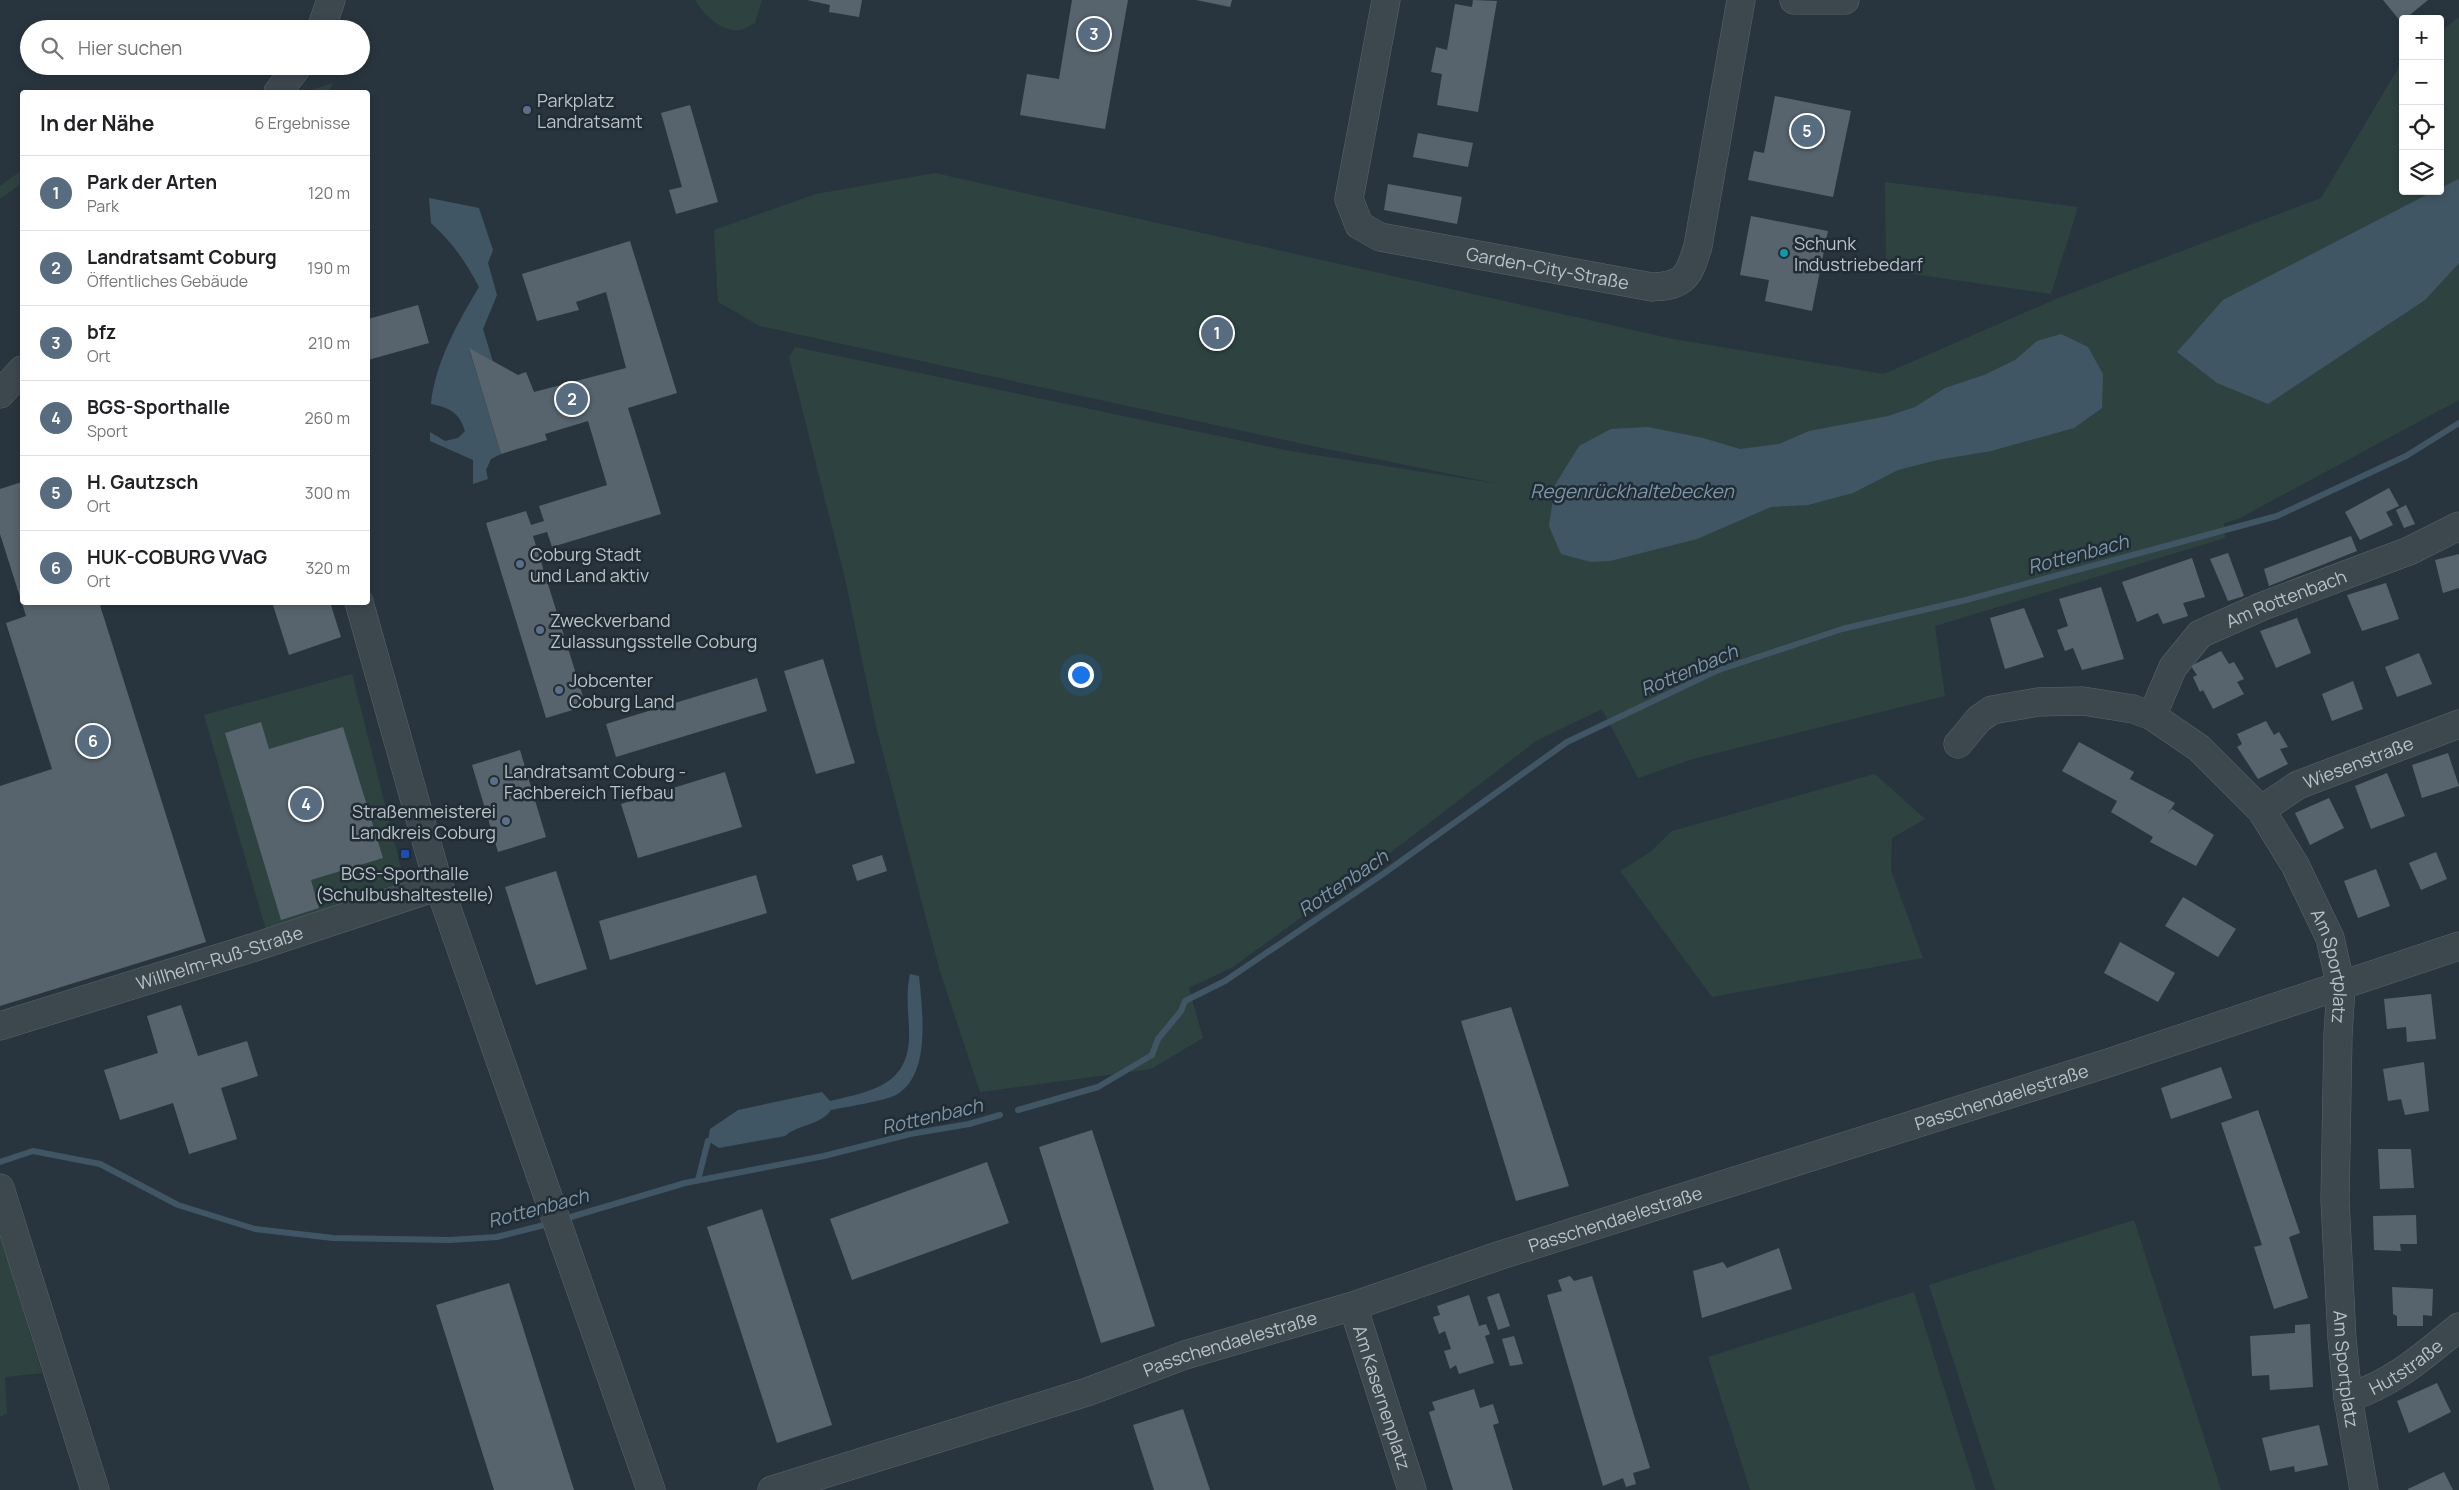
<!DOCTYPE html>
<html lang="de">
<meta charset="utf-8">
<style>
:root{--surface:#fff;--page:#f2f2f2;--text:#202124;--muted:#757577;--line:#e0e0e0;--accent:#576c7e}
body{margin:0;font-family:Manrope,sans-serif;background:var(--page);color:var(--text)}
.controls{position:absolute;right:15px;top:15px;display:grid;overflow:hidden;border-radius:5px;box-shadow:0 2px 8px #0003}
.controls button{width:45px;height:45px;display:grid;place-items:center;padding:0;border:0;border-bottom:1px solid var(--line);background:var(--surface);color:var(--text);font:25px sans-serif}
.you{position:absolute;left:1080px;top:674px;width:18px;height:18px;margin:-12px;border:4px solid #fff;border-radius:50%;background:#1a73e8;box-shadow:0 0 0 8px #1a73e833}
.badge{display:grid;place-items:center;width:32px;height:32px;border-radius:50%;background:var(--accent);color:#fff;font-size:16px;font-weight:700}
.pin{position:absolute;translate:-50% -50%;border:2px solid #fff;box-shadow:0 1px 5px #0006}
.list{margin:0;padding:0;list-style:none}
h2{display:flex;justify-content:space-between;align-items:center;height:65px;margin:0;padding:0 20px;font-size:21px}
h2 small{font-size:16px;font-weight:400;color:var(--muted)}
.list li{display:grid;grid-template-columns:32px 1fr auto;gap:15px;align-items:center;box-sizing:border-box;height:75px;padding:0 20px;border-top:1px solid var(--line)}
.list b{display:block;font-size:19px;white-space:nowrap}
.list p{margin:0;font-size:16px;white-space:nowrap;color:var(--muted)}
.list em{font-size:16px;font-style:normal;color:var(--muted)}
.icon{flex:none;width:28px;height:28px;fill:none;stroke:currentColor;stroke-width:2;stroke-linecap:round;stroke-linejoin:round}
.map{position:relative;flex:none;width:2459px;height:1490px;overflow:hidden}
.search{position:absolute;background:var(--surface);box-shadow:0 2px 8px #0003;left:20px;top:20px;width:350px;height:55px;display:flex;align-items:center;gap:12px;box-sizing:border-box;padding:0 18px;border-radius:28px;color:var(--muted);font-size:19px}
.panel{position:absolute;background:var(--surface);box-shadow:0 2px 8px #0003;left:20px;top:90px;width:350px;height:515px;border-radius:5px}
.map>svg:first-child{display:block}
.green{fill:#2e4340}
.water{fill:#415665}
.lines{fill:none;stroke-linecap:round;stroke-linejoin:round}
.stream{stroke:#415665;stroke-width:6}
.building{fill:#57646e}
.minor-casing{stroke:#5a656c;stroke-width:29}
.minor{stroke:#3d474e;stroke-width:28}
.service-dot{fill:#5c6f8a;stroke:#212c34;stroke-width:2}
.culture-dot{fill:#0f9aa8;stroke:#212c34;stroke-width:2}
.transit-dot{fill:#1a4fb4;stroke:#212c34;stroke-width:2}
.labels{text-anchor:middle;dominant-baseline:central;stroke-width:5;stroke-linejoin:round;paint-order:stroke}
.poi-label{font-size:18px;fill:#b9c2c9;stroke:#212c34;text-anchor:start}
.street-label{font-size:18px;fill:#b9c2c9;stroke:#212c34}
.water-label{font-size:19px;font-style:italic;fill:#7d96a9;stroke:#212c34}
</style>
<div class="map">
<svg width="2459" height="1490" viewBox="0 0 2459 1490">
<rect width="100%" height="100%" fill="#29353e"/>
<g class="green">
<path d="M695,0H762L755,23C750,25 745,29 740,30C723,33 703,14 695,0Z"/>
<polygon points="2459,17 2459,400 2238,519 2224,523 2225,538 1935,626 1945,696 1693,759 1638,778 1602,709 1536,741 1394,850 1233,967 1189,988 1203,1038 1151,1069 980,1092 939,968 876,726 844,574 789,357 795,347 1290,451 1499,484 1303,444 760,326 718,302 714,230 816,194 935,173 1673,339 1884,374 2056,299 2321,198 2403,60 2403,191 2440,191 2440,32"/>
<polygon points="333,83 329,92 308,92 311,90"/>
<polygon points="22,170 22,183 0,199 0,186"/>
<polygon points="1885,182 2078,207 2051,294 1886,270"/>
<polygon points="352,674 403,876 400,883 266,930 204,715"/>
<polygon points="1875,774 1925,819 1892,838 1891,871 1923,958 1712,997 1620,871 1649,853 1672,831"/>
<polygon points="2134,1220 2221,1490 1995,1490 1929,1285"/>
<polygon points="0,1234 42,1373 5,1377 7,1413 0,1417"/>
<polygon points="1914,1292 1976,1490 1750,1490 1708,1357"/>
</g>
<g class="water">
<polygon points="2459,179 2459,263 2425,300 2268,404 2217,383 2177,352 2223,300 2434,191 2440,191 2440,188"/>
<path d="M429,198L479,208L493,250L488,263L497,295L483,329L493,362L469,349L501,454L491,459L486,470L488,479L473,484V460L430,441V432L445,441L458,438L465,431C459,412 450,408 431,404C435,363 458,322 479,287C466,262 452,242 431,223Z"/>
<polygon points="2061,334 2088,347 2103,374 2102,408 2074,428 1991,451 1937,460 1898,470 1853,493 1808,505 1771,507 1697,539 1610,561 1591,562 1561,554 1549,526 1555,485 1579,446 1611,429 1648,427 1703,438 1740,449 1779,444 1809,431 1888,416 1915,407 1945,388 1984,375 2015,360 2037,341"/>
<path d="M910,974L919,976C922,1009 932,1075 896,1095C885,1101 845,1107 831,1110C821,1125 799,1124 785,1136L719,1148L708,1141L710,1129L738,1110L822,1092L830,1101C875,1090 912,1085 909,1027C908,1009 906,992 910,974Z"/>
</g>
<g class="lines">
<g class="stream">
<polyline points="1018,1110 1098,1087 1152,1055 1158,1039 1181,1011 1185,1001 1225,981 1383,874 1567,742 1716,671 1842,629 1966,600 2277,516 2406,456 2459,423"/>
<polyline points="0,1162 33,1151 100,1164 178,1205 255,1229 333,1238 450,1240 497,1237 552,1223"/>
<polyline points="698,1180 708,1141"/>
<polyline points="564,1219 685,1183 824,1156 910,1134 969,1124 1000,1115"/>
</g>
</g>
<g class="building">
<polygon points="807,0 862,0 859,17 829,12 830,5"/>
<polygon points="1072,0 1128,0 1105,129 1020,115 1027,74 1059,79"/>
<polygon points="1196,0 1232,0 1230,7"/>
<polygon points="1473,0 1497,1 1478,112 1437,105 1442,74 1431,72 1436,47 1447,50 1455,4 1472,7"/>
<polygon points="2383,0 2428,0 2401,22"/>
<polygon points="1775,96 1851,111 1833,197 1748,180 1754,151 1764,153"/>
<polygon points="690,105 718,202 676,214 669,190 682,187 661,113"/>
<polygon points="1418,133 1473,143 1468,167 1413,157"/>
<polygon points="1388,184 1462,197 1457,224 1384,210"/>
<polygon points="1751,216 1828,231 1812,311 1765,301 1769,280 1740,275"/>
<polygon points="630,241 677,393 628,408 661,514 552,547 547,532 533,536 586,706 546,718 486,523 526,511 531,525 544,521 539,506 607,485 588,421 545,434 547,440 501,454 469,348 518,375 526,372 534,392 626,368 606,292 576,302 579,310 537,321 522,274"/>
<polygon points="418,305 429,343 368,360 368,319"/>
<polygon points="22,482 22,602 99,602 206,942 0,1006 0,786 52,769 6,623 26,616 0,534 0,489"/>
<polygon points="2389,488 2399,506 2386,512 2393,525 2360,540 2345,512"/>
<polygon points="2406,505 2415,524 2404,528 2396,510"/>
<polygon points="2351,536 2357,551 2269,586 2264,569"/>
<polygon points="2228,553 2244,596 2228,601 2210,559"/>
<polygon points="2459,554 2459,588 2443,593 2435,560"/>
<polygon points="2192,558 2205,597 2183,603 2188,616 2163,624 2158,613 2137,622 2122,582"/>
<polygon points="2386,583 2399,619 2362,631 2347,595"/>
<polygon points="2101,587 2124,659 2082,670 2073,648 2065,651 2057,630 2068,626 2059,599"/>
<polygon points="272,602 330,602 341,637 289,655"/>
<polygon points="2024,608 2044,657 2005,669 1990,618"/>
<polygon points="2297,618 2311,653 2276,668 2260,631"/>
<polygon points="2221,651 2229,664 2234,662 2244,679 2237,682 2244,694 2213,709 2203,690 2200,692 2193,677 2197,675 2191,666"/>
<polygon points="2419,653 2432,684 2397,697 2385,667"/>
<polygon points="823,659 855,763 816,774 784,671"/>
<polygon points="757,678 767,711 616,757 606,724"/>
<polygon points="2353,681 2363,709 2332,721 2322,694"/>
<polygon points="2266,721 2274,735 2279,732 2288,747 2280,749 2288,764 2258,779 2237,747 2242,744 2237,734"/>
<polygon points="261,722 269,749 343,727 383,858 311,880 319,908 281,920 225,733"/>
<polygon points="2079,742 2134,772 2130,779 2175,803 2167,815 2172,809 2214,835 2196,866 2150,842 2153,837 2111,812 2117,801 2062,771"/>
<polygon points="520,750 546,837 498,852 472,765"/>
<polygon points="2448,753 2459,786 2422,798 2412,765"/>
<polygon points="725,772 742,827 638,858 621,804"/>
<polygon points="2387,773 2405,816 2371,829 2355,786"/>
<polygon points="2329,798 2344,828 2310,845 2295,813"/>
<polygon points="2436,852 2447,879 2421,890 2409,863"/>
<polygon points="882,855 887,871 857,881 852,865"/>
<polygon points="2376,869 2390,906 2358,918 2344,881"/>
<polygon points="556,871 587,969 536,985 505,887"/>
<polygon points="756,875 767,913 610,960 599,921"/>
<polygon points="2183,897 2236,929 2218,957 2165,926"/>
<polygon points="2120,942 2175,973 2158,1002 2104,973"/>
<polygon points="2431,994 2436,1039 2407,1042 2406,1027 2387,1029 2384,999"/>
<polygon points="181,1005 198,1056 247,1041 258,1076 221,1088 237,1139 189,1154 173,1103 120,1120 104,1070 158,1053 147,1016"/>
<polygon points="1511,1007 1569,1186 1516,1201 1461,1021"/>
<polygon points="2424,1062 2429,1111 2405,1115 2401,1099 2388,1101 2383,1069"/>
<polygon points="2221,1067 2232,1098 2171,1119 2161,1088"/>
<polygon points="2258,1110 2300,1233 2289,1237 2308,1298 2274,1309 2254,1247 2262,1245 2221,1123"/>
<polygon points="1092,1130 1155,1326 1101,1343 1039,1147"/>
<polygon points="2378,1149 2411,1149 2414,1188 2380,1189"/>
<polygon points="987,1162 1009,1223 852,1280 830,1219"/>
<polygon points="762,1209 832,1425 777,1443 707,1227"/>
<polygon points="2416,1215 2417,1244 2400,1244 2401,1251 2374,1250 2373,1216"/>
<polygon points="1779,1248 1792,1289 1702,1318 1693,1271 1723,1262 1727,1268"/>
<polygon points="1570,1276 1574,1281 1592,1276 1650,1468 1633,1473 1636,1484 1626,1487 1623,1478 1603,1486 1547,1295 1562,1291 1558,1280"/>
<polygon points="509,1283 574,1490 494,1490 436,1305"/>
<polygon points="2392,1287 2433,1289 2432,1316 2423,1315 2423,1326 2397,1326 2397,1316 2393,1314 2393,1309"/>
<polygon points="1499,1293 1510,1326 1498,1330 1487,1297"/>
<polygon points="1469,1295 1479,1326 1486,1324 1490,1334 1485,1336 1494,1363 1459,1374 1456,1365 1450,1369 1444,1351 1451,1349 1445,1331 1439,1334 1433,1317 1440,1315 1437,1306"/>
<polygon points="2310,1324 2313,1387 2270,1390 2269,1375 2252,1376 2250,1336 2295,1333 2295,1325"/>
<polygon points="1514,1336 1523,1364 1510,1366 1502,1339"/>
<polygon points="2437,1383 2451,1412 2409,1433 2397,1401"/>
<polygon points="1474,1389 1480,1408 1493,1404 1499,1423 1493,1425 1513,1490 1453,1490 1429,1412 1435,1410 1432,1402"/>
<polygon points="1183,1409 1210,1490 1154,1490 1133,1425"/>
<polygon points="2319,1425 2328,1465 2295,1472 2294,1466 2270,1471 2262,1438"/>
<polygon points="2444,1472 2453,1490 2408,1490 2408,1489"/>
</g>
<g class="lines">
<g class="minor-casing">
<g id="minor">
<path id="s1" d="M1386,0L1349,199L1359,225L1380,237L1652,287C1685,286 1689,276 1698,246L1741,0"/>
<polyline points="1794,0 1845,0"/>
<polyline points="321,29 331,0"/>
<polyline points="278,92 298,66"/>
<polyline points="0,394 22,370"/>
<polyline points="359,602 439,886 651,1490"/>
<path id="s2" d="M2152,716L2173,667L2200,634L2263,606L2409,551L2459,526"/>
<path id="s3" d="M1958,744L1979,719L1992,710L2038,702L2083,701L2133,709L2152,716L2199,748L2261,810L2295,865L2330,938L2341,987L2338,1035L2335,1200L2342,1339L2348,1398L2364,1490"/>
<path id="s4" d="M2261,810L2298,785L2459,724"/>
<path id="s5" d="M0,1026L258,946L439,886"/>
<polyline points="0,1188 95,1490"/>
<path id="s6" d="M1353,1306L1412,1490"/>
<path id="s7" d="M2348,1398C2395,1382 2421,1358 2459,1327"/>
<path id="s8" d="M772,1490L1087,1392L1185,1355L1353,1306L1501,1255L2108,1063L2459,946"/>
</g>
</g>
<use href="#minor" class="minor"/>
</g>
<g class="service-dot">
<circle cx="527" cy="110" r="5"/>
<circle cx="520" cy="564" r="5"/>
<circle cx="540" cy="630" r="5"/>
<circle cx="559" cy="690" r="5"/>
<circle cx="494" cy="781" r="5"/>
<circle cx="506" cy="821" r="5"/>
</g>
<circle class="culture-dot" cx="1784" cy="253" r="5"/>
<rect class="transit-dot" x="400" y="849" width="10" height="10" rx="2.5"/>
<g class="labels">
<g class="poi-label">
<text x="537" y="100">Parkplatz<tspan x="537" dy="21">Landratsamt</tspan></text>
<text x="1794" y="243">Schunk<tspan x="1794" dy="21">Industriebedarf</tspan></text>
<text x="530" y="554">Coburg Stadt<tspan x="530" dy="21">und Land aktiv</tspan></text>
<text x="550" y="620">Zweckverband<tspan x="550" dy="21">Zulassungsstelle Coburg</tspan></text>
<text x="569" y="680">Jobcenter<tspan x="569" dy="21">Coburg Land</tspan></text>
<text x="504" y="771">Landratsamt Coburg -<tspan x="504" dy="21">Fachbereich Tiefbau</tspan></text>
<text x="496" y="811" text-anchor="end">Straßenmeisterei<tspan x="496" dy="21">Landkreis Coburg</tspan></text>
<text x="405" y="873" text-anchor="middle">BGS-Sporthalle<tspan x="405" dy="21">(Schulbushaltestelle)</tspan></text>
</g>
<g class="street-label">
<text stroke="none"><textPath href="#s1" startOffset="425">Garden-City-Straße</textPath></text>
<text stroke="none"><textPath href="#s2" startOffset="189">Am Rottenbach</textPath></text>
<text stroke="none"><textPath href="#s4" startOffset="109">Wiesenstraße</textPath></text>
<text stroke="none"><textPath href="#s5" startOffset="230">Willhelm-Ruß-Straße</textPath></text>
<text stroke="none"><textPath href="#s3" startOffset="529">Am Sportplatz</textPath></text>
<text stroke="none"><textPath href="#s8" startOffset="1291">Passchendaelestraße</textPath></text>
<text stroke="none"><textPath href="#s8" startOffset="886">Passchendaelestraße</textPath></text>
<text stroke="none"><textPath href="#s8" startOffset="481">Passchendaelestraße</textPath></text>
<text stroke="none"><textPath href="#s7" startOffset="66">Hutstraße</textPath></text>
<text stroke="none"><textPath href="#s3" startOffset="934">Am Sportplatz</textPath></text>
<text stroke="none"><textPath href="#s6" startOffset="96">Am Kasernenplatz</textPath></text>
</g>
<g class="water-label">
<text x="1632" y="491">Regenrückhaltebecken</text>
<text transform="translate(2078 554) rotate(-15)">Rottenbach</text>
<text transform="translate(1689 670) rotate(-23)">Rottenbach</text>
<text transform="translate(1343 883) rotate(-34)">Rottenbach</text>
<text transform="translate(932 1116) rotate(-13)">Rottenbach</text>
<text transform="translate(538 1208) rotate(-15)">Rottenbach</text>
</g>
</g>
</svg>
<div class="controls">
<button>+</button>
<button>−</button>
<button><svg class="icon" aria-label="locate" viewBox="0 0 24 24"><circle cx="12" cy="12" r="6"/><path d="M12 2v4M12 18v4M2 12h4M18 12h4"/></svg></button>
<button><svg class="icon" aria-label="layers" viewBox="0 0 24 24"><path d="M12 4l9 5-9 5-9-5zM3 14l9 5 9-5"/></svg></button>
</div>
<div class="you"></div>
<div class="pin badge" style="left:1217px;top:333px">1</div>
<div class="pin badge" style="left:572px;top:399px">2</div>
<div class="pin badge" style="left:1094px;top:34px">3</div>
<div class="pin badge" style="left:306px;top:804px">4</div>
<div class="pin badge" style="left:1807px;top:131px">5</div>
<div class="pin badge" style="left:93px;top:741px">6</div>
<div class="search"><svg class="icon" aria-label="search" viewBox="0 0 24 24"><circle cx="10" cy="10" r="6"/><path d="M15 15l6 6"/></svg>Hier suchen</div>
<section class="panel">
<h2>In der Nähe<small>6 Ergebnisse</small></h2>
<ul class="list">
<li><span class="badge">1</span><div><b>Park der Arten</b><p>Park</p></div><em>120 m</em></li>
<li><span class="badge">2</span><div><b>Landratsamt Coburg</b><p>Öffentliches Gebäude</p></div><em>190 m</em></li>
<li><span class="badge">3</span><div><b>bfz</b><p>Ort</p></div><em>210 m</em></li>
<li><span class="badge">4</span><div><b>BGS-Sporthalle</b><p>Sport</p></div><em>260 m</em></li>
<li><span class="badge">5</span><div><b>H. Gautzsch</b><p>Ort</p></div><em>300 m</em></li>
<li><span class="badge">6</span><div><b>HUK-COBURG VVaG</b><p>Ort</p></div><em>320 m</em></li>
</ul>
</section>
</div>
